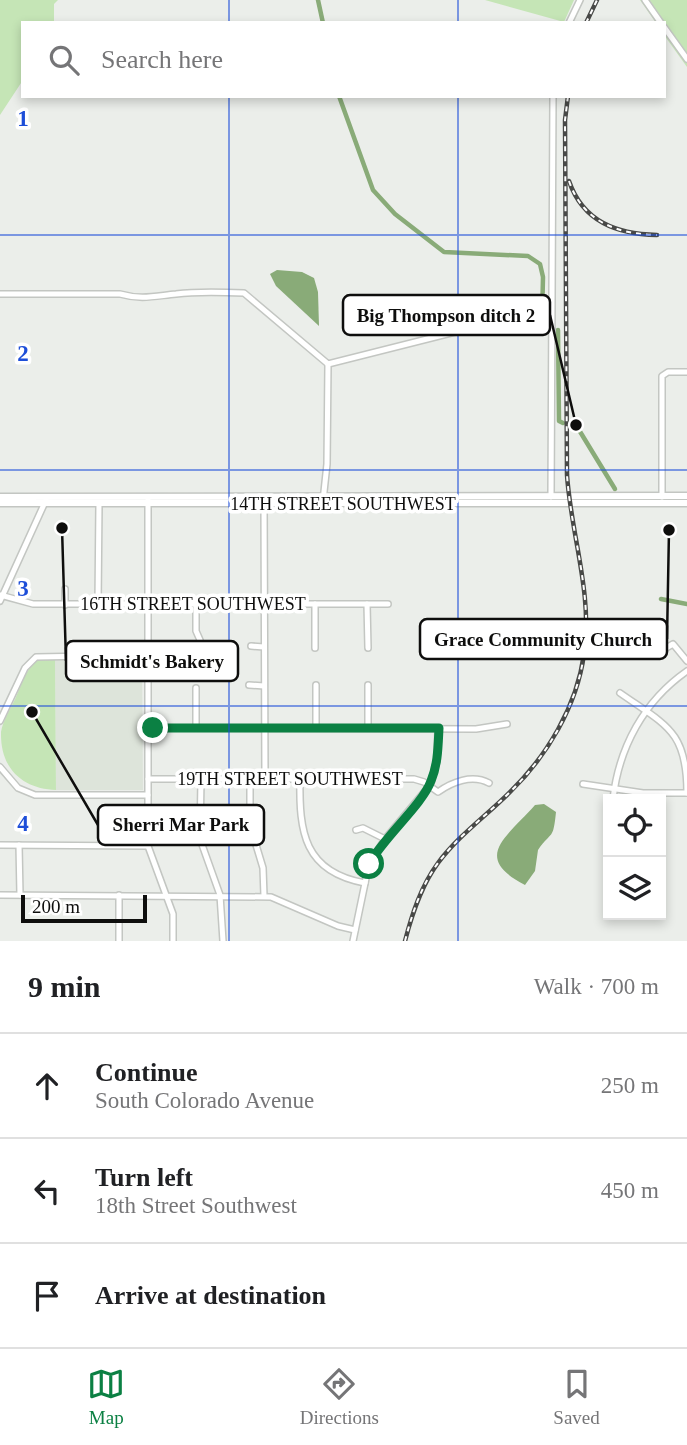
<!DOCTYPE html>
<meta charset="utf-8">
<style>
:root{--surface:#fff;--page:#f2f2f2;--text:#202124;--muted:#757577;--line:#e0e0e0;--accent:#0b8043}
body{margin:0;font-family:Georgia,serif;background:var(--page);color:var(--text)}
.controls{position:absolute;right:21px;bottom:21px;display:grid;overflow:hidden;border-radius:0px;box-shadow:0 4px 10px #0003}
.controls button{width:63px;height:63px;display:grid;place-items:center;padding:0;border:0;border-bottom:2px solid var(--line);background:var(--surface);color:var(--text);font:35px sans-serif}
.scale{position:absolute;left:21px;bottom:18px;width:126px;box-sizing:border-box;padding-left:7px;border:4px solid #0e0e0d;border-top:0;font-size:19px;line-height:24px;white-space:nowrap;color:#0e0e0d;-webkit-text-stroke:5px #fff;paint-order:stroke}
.stop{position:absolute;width:21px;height:21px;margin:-16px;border:5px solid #0b8043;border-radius:50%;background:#fff}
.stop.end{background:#0b8043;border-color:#fff;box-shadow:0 2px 7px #0008}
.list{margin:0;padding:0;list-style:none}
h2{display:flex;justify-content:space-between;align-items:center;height:91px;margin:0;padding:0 28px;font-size:30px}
h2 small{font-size:23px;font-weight:400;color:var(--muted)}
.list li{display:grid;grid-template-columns:46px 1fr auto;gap:21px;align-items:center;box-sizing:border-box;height:105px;padding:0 28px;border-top:2px solid var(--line)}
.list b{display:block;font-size:26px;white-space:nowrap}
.list p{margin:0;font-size:23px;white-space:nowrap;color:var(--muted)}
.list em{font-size:23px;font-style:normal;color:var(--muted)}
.icon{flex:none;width:38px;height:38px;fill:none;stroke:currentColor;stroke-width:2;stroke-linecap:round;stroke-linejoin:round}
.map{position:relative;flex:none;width:687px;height:941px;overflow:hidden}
.search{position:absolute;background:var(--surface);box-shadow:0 4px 10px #0003;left:21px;right:21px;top:21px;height:77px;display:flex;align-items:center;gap:18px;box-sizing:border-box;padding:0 24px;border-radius:0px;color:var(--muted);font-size:26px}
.sheet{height:406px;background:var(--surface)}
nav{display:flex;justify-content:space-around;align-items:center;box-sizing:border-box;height:98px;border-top:2px solid var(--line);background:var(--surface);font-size:19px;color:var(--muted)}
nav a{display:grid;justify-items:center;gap:4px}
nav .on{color:var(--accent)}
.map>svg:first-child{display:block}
.built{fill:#dde4da}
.green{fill:#c5e5b6}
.water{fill:#89ab78}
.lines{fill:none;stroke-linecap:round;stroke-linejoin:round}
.canal{stroke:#89ab78;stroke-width:4.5}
.minor-casing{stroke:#c3c6c2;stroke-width:8}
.major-casing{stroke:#c3c6c2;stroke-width:9}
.minor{stroke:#fff;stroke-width:5}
.major{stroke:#fff;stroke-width:6}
.rail-casing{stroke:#484947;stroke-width:4.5}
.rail{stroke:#fff;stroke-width:2;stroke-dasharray:5;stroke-linecap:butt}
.route{stroke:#0b8043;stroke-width:9}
.grid{fill:none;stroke:#1d4ed8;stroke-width:2;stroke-opacity:0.55}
.labels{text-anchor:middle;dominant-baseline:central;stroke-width:7;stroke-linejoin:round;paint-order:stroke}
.street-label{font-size:18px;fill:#0e0e0d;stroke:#fff}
.grid-label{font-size:23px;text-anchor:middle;font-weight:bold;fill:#1d4ed8;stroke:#fff;stroke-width:7;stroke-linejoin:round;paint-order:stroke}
.leader{fill:none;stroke:#0e0e0d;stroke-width:2.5}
.callout-dot{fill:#0e0e0d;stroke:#fff;stroke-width:2.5}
.callout{fill:#fff;stroke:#0e0e0d;stroke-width:2.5}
.callout-label{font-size:19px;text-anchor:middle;font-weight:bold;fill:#0e0e0d}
</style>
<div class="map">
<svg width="687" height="941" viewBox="0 0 687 941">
<rect width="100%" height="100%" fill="#ebeeea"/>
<polygon class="built" points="55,659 142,659 143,790 56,790"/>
<g class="green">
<polygon points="0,0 58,0 54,4 54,23 23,23 23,80 0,115"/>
<polygon points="485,0 574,0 564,22"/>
<polygon points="640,0 687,0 687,67 664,35 664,23 656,23"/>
<path d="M39,659H55L56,790C24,789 0,770 1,732C3,720 11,708 16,697C22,683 26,668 39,659Z"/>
</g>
<g class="water">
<polygon points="277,270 302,272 314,278 318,292 319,326 276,286 270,274"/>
<path d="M544,804L556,812C553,841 552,830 538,850L535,871L525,885C471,857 507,837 535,805Z"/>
</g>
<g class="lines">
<g class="canal">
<polyline points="318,0 323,23"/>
<polyline points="339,96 373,190 395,214 444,252 528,256 540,264 543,277 542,320"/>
<polyline points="558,330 559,421 563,423"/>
<polyline points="571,423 576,425 615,489"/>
<polyline points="661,599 687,604"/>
</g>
<g class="minor-casing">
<g id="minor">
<polyline points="645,0 661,23"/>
<polyline points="569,23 580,0"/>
<polyline points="664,27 687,59"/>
<path d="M0,294H120C141,300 155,296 176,294C198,291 222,292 244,293L328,364"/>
<polyline points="328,364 455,332 552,330"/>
<polyline points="551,497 553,96"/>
<polyline points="662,497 662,376 668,372 687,372"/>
<polyline points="264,499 265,779"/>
<polyline points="148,500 148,846 173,914 173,941"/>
<polyline points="323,501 327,464 328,364"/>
<polyline points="65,589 65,605"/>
<polyline points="0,595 33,604 388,604"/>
<polyline points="0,601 46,500"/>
<polyline points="98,604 99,503"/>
<polyline points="196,604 196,631 200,640"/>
<polyline points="367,604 368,648"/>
<polyline points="251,646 264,647"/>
<polyline points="315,648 315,604"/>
<polyline points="661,651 673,644 687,661"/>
<polyline points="249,685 264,686"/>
<polyline points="316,685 316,728"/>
<polyline points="368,685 368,728"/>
<path d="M620,693C667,726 687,731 687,793"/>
<polyline points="0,721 25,668 36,657 147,655"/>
<polyline points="148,728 476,729 507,724"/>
<polyline points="196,728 196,688"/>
<polyline points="0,767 18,788 35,795 148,795"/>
<path d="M148,779H414L424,782L438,792C452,782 472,774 489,783"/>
<polyline points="201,779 200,839 220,895 223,941"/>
<polyline points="250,779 250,825 263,868 264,896"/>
<path d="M300,779C299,832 304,872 365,883"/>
<polyline points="583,784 643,793 687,793"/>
<path d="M613,799C619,747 644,701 687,671"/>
<polyline points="356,830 363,828 385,839"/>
<polyline points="0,845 148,846"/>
<polyline points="19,845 20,895"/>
<polyline points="0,895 271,897 338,926 355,930"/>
<polyline points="119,941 119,895"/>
<polyline points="353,941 369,864 385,839 430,785 437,761 438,728"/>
</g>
</g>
<g class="major-casing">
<g id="major">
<polyline points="0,497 687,496"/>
<polyline points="0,503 687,503"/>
</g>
</g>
<use href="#minor" class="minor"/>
<use href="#major" class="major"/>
<g class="rail-casing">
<g id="rail">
<polyline points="586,23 597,0"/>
<path d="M569,181C583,222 617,234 657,235"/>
<path d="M405,941C412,914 421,886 438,863C458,836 486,816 510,792C547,756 577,706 584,654C593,594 571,535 567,475L565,120L568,96"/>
</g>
</g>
<use href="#rail" class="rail"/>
</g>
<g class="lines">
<path class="route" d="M153,728H439C438,747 438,764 431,781C422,805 384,837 369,864"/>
</g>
<path class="grid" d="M229,0V23M458,0V23M229,96V941M458,96V941M0,235H687M0,470H687M0,706H687"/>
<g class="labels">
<g class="street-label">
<text x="343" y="504">14TH STREET SOUTHWEST</text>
<text x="193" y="604">16TH STREET SOUTHWEST</text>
<text x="290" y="779">19TH STREET SOUTHWEST</text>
</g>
</g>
<g class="grid-label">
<text x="23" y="126">1</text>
<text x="23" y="361">2</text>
<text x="23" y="596">3</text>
<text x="23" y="831">4</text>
</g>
<path class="leader" d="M576 425L550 315M669 530L667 639M62 528L66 661M32 712L98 825"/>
<g class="callout-dot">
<circle cx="576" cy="425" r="7"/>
<circle cx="669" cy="530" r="7"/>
<circle cx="62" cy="528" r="7"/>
<circle cx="32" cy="712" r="7"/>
</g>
<g class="callout">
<rect x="343" y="295" width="207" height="40" rx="7"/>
<rect x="420" y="619" width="247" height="40" rx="7"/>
<rect x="66" y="641" width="172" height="40" rx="7"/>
<rect x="98" y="805" width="166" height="40" rx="7"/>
</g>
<g class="callout-label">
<text x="446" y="322">Big Thompson ditch 2</text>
<text x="543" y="646">Grace Community Church</text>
<text x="152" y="668">Schmidt's Bakery</text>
<text x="181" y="831">Sherri Mar Park</text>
</g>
</svg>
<div class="controls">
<button><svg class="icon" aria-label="locate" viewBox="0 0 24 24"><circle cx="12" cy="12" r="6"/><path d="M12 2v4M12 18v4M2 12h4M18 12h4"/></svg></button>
<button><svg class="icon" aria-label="layers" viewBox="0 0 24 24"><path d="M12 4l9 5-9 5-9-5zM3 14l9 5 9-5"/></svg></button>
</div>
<div class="scale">200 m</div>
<div class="stop" style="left:369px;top:864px"></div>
<div class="stop end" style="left:153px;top:728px"></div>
<div class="search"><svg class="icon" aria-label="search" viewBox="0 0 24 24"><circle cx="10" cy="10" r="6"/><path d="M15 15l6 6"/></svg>Search here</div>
</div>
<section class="sheet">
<h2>9 min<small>Walk · 700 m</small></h2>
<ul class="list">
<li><svg class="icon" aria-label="ahead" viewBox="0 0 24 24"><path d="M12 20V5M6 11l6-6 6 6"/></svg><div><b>Continue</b><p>South Colorado Avenue</p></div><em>250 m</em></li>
<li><svg class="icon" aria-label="left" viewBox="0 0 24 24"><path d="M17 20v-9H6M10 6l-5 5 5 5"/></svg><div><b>Turn left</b><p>18th Street Southwest</p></div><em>450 m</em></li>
<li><svg class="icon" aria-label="arrive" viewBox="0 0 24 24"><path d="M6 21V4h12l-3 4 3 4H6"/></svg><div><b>Arrive at destination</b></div></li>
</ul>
</section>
<nav>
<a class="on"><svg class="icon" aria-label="map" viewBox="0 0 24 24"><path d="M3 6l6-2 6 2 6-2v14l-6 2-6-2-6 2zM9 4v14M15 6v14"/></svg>Map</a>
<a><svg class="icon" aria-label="directions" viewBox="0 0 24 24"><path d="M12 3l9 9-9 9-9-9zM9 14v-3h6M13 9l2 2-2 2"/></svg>Directions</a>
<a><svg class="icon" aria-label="saved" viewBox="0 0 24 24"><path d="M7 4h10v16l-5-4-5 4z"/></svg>Saved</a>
</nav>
